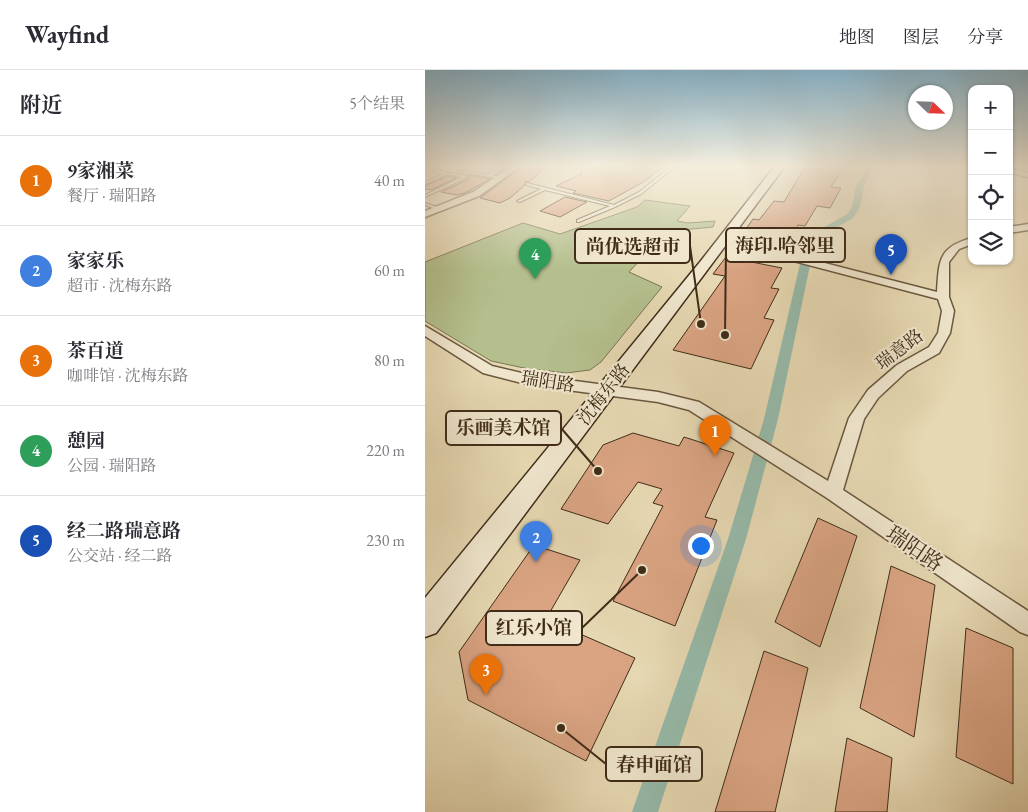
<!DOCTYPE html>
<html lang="zh">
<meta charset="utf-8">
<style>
:root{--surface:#fff;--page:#f2f2f3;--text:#2b2b33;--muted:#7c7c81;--line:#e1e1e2;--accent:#8f2418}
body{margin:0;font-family:"EB Garamond","Noto Serif SC",serif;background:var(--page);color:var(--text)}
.controls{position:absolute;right:15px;top:15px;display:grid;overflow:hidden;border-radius:10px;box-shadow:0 1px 4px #0004}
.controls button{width:45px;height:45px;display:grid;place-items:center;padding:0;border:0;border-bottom:1px solid var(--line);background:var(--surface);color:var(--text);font:25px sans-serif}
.compass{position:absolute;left:483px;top:15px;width:45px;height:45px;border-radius:50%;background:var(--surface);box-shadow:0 1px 4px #0004;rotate:113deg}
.you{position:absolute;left:275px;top:475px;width:18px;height:18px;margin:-12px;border:4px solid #fff;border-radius:50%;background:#1a73e8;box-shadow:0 0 0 8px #1a73e833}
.badge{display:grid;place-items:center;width:32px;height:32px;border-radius:50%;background:var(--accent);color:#fff;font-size:16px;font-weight:700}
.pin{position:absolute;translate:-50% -41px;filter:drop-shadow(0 1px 2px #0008)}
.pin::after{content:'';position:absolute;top:26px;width:18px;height:15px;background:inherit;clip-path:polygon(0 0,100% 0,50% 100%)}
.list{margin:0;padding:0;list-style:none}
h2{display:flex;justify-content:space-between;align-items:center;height:65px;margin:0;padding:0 20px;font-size:21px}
h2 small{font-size:16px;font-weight:400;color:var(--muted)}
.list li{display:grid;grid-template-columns:32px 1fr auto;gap:15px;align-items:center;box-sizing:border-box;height:90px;padding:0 20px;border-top:1px solid var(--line)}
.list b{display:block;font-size:19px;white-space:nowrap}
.list p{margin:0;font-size:16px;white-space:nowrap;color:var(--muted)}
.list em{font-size:16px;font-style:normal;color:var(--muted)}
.icon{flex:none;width:28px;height:28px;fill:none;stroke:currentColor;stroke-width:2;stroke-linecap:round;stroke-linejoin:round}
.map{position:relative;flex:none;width:603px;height:742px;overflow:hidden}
header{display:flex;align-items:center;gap:30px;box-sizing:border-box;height:70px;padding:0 25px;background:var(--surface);border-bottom:1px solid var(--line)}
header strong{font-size:24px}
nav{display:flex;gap:28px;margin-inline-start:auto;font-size:18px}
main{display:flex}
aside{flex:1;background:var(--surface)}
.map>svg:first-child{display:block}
.green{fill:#b4bf8d;stroke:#7a7653}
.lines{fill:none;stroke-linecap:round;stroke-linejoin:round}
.canal{fill:#96baaa;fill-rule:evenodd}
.building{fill:#daa483;stroke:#402c19}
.lane-casing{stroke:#6a573f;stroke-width:2}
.street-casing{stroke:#6a573f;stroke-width:3}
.secondary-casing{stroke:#402c19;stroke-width:3}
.lane{fill:#efe6cd;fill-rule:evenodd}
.street{fill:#efe6cd;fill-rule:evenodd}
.secondary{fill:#efe6cd;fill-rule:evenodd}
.labels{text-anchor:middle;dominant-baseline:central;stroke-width:4.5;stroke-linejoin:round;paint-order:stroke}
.street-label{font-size:18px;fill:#402c19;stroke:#efe6cd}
.near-street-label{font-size:21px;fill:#402c19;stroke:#efe6cd}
.leader{fill:none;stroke:#402c19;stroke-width:2}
.callout-dot{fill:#402c19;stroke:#efe6cd;stroke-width:2}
.callout{fill:#efe6cd;stroke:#402c19;stroke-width:2}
.callout-label{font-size:19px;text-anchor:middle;font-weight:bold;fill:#402c19}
</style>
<header>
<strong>Wayfind</strong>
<nav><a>地图</a><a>图层</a><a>分享</a></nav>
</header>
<main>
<aside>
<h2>附近<small>5个结果</small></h2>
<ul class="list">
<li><span class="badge" style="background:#e8710a">1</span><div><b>9家湘菜</b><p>餐厅 · 瑞阳路</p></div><em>40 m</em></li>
<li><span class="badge" style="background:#3f7fe0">2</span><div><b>家家乐</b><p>超市 · 沈梅东路</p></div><em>60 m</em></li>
<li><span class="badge" style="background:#e8710a">3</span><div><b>茶百道</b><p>咖啡馆 · 沈梅东路</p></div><em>80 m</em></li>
<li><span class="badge" style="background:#2e9e5b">4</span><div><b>憩园</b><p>公园 · 瑞阳路</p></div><em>220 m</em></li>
<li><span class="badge" style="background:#1a4fb4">5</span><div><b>经二路瑞意路</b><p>公交站 · 经二路</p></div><em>230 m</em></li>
</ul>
</aside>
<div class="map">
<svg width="603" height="742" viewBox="0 0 603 742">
<rect width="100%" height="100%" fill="#e6d8b2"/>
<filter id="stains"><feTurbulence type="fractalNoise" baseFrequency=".004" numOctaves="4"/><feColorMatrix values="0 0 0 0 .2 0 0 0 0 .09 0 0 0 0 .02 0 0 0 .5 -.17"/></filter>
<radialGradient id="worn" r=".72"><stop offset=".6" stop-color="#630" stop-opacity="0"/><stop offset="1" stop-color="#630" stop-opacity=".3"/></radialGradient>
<polygon class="green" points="220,130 265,136 252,151 263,153 290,151 288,157 257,160 243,175 230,174 204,202 237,217 176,292 165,300 141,303 99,298 66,291 0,251 0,192 98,153 135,164 212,137"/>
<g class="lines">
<polygon class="canal" points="444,96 450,96 439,115 435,137 428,148 402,163 388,181 353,349 321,469 233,742 207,742 303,469 339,349 378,181 396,159 422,144 427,137 431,115"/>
</g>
<g class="building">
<polygon points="98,96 122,96 104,112 101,111 99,116 85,128 75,133 55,128"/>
<polygon points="157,96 239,96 220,111 184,131 148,123 151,121 131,116 156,104"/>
<polygon points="401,96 420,96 406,117 416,118 405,138 392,136 380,156 373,155 365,170 318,163 328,149 334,150 349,131 359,132 380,97 398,100"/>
<polygon points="44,105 65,109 40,123 32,125 16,122 44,109"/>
<polygon points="23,106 31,108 6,120 0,119 0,116"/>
<polygon points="140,127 162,132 135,147 115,141"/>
<polygon points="301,187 357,198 346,218 354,219 339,248 349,250 326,299 248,280 300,206 288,204"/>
<polygon points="208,363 254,376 259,367 309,383 280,447 292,450 250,556 188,531 238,436 228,433 237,419 213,412 183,454 136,439 178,375"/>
<polygon points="393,448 432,466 395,577 350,552"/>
<polygon points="109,475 155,490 121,549 210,588 161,691 43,630 34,582"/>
<polygon points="466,496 510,515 489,667 435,638"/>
<polygon points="541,558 588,578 588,714 531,687"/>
<polygon points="339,581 383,598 350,742 290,742"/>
<polygon points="422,668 467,688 462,742 410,742"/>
</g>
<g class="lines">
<g class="lane-casing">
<g id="lane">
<polygon points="77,96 81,96 67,105 78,107 77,109 33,101 35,100 63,105"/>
<polygon points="247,96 251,96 216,124 190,137 154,152 152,152 152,150 185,136 120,120 95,132 92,131 116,119 101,115 102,113 189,135 214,122"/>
<polygon points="0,98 41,106 43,107 0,127 0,125 37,107 22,104 0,114 0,112 18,104 0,100"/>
<polygon points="0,133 15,138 16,139 14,140 0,135"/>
</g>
</g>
<g class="street-casing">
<g id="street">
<polygon points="87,96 96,96 54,126 0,147 0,141 48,122"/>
<polygon points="584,98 603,103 603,107 584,102"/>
<polygon points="603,154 603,160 584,163 584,157"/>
<path d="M299,167L512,222C514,191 513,177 547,168V174L534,179L524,192V227L529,241L525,263L514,283L482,301L453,328L439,349L418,420L603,541V565L595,562L402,428L264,340L233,332L105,315L58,303L0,266V256L67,296L105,305L233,322L274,332L403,411L424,348L443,320L472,295L504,277L513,263L517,241L513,229L296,172L294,170Z"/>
</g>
</g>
<g class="secondary-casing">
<polygon id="secondary" points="350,96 360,96 11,563 0,567 0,528 275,192"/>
</g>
<use href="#lane" class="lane"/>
<use href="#street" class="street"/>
<use href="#secondary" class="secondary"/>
</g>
<linearGradient id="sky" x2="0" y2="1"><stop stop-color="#87b6cf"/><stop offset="0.48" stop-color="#f4eddc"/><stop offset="1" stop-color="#f4eddc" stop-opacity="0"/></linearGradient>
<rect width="603" height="200" fill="url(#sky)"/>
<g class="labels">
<g class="street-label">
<text transform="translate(474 279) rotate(-37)">瑞意路</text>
<text transform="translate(123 311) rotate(9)">瑞阳路</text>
<text transform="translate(178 324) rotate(-52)">沈梅东路</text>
</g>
<g class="near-street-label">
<text transform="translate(490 478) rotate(34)">瑞阳路</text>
</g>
</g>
<path class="leader" d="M300 265L301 175M276 254L265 176M173 401L136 358M217 500L157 558M136 658L181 694"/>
<g class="callout-dot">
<circle cx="300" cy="265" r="5"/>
<circle cx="276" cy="254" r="5"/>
<circle cx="173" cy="401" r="5"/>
<circle cx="217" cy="500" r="5"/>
<circle cx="136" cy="658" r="5"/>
</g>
<g class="callout">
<rect x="301" y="158" width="119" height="34" rx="5"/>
<rect x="150" y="159" width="115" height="34" rx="5"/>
<rect x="21" y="341" width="115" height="34" rx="5"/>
<rect x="61" y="541" width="96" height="34" rx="5"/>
<rect x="181" y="677" width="96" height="34" rx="5"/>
</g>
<g class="callout-label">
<text x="360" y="182">海印·哈邻里</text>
<text x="208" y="183">尚优选超市</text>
<text x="78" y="364">乐画美术馆</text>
<text x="109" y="564">红乐小馆</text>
<text x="229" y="701">春申面馆</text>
</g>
<rect width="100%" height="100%" filter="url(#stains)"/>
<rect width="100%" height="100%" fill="url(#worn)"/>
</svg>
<div class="controls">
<button>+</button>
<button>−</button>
<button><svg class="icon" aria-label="locate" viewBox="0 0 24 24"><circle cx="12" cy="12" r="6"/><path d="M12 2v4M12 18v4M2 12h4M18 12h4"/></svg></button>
<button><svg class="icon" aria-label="layers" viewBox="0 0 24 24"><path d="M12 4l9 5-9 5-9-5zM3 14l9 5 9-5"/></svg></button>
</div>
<svg class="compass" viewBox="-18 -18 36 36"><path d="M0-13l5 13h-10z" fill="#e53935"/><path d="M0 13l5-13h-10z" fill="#7c7c81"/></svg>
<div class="you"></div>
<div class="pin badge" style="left:290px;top:386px;background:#e8710a">1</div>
<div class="pin badge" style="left:111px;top:492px;background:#3f7fe0">2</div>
<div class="pin badge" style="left:61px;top:625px;background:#e8710a">3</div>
<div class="pin badge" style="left:110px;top:209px;background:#2e9e5b">4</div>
<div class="pin badge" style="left:466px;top:205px;background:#1a4fb4">5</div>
</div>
</main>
